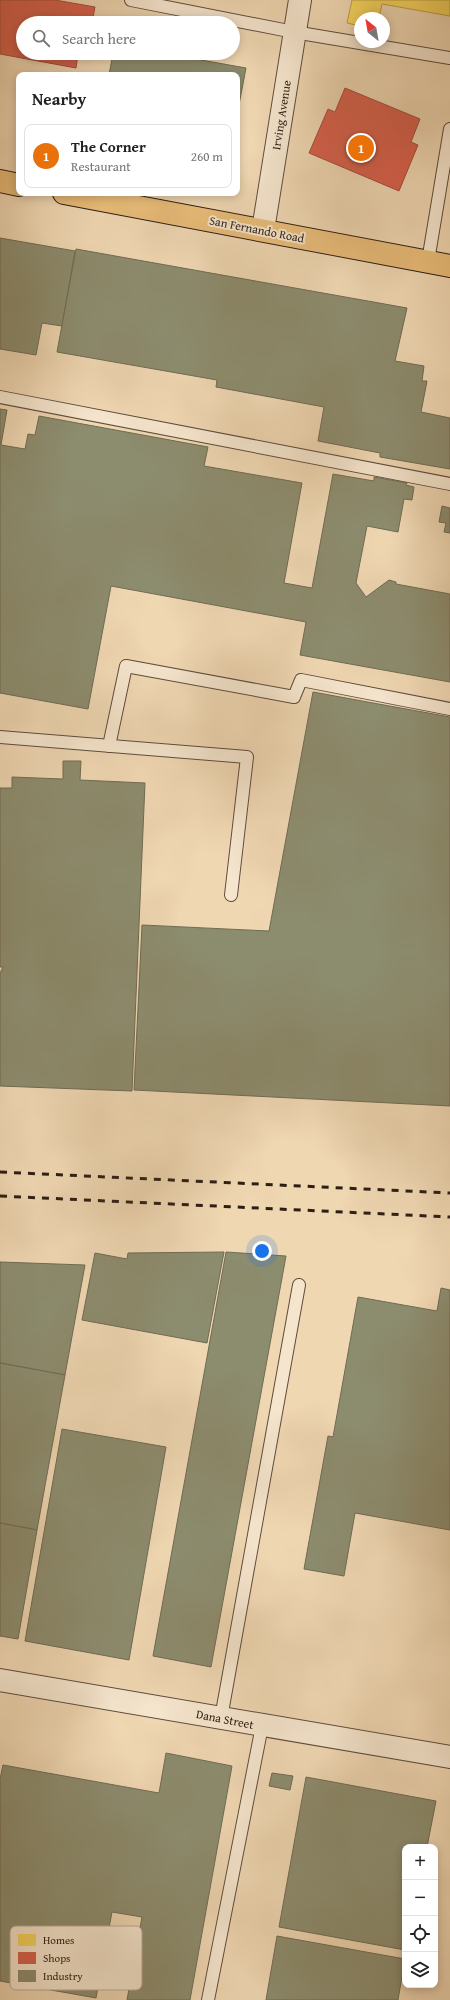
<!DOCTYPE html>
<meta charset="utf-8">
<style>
:root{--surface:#fff;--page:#f2f2f2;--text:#222;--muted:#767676;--line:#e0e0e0;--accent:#8f2418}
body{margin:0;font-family:"Gentium Book Plus",serif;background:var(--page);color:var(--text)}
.controls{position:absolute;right:12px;bottom:12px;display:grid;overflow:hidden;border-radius:8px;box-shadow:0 2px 10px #0003}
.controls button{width:36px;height:36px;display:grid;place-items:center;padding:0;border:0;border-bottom:1px solid var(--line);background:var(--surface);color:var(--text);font:20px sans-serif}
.compass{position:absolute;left:354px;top:12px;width:36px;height:36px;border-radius:50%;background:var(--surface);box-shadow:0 2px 10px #0003;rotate:329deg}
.you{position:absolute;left:262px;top:1251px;width:14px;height:14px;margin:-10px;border:3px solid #fff;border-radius:50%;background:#1a73e8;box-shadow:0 0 0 6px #1a73e833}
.badge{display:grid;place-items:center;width:26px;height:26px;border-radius:50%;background:var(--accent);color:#fff;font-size:13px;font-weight:700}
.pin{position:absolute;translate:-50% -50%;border:2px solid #fff;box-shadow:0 1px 4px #0006}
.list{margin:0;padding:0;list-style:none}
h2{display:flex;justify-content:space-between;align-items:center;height:52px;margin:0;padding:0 16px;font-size:17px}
h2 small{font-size:13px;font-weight:400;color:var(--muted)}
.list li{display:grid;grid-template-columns:26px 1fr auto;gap:12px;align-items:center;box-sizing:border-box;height:64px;margin:0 8px 8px;padding:0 8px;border:1px solid var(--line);border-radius:8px}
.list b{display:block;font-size:15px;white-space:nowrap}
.list p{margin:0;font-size:13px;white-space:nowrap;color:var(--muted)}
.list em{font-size:13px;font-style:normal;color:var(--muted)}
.icon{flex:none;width:22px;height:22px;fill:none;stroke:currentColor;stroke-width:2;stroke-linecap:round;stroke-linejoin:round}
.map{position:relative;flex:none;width:450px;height:2000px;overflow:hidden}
.search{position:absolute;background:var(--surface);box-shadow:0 2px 10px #0003;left:16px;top:16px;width:224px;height:44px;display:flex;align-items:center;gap:10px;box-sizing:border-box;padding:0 14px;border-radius:22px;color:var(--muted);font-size:15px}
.panel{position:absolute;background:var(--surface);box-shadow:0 2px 10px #0003;left:16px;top:72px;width:224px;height:124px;border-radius:8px}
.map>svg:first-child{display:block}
.homes{fill:#f6d55c;stroke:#ba9e46}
.shops{fill:#d6604d;stroke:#a34c3c}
.industry{fill:#8c8c6e;stroke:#706b53}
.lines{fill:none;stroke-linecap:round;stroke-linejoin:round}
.service-casing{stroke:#5e4c3c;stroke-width:14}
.minor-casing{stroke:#5e4c3c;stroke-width:24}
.primary-casing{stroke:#2d1e14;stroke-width:24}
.service{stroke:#f5e5cd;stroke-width:12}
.minor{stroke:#f5e5cd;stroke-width:22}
.primary{stroke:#e8bc79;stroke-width:22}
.rail{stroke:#2d1e14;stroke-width:3;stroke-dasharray:7 7;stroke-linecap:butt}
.labels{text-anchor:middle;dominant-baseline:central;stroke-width:4;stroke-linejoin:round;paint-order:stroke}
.street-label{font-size:12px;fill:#2d1e14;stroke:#f5e5cd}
.key{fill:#f5e5cd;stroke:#b9a996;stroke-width:1}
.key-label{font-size:11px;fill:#2d1e14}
</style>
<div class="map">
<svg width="450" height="2000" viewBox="0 0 450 2000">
<rect width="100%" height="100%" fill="#efd7b2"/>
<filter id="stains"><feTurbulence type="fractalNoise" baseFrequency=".005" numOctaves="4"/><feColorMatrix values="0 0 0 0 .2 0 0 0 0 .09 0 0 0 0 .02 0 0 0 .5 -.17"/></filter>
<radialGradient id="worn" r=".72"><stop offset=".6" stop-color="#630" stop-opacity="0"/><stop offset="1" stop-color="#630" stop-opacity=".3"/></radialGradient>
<polygon class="homes" points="352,0 450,0 450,16 382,4 379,18 360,18 360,26 347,23"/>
<g class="shops">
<polygon points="0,0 55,0 95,7 92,23 23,23 23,53 86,53 86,55 78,54 76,68 0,54"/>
<polygon points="345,88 420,119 411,142 418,145 399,191 309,153 328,109 335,112"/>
</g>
<g class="industry">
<polygon points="113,53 162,53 246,68 237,115 237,75 109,75"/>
<polygon points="0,238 75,251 62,326 42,323 36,355 0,349"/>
<polygon points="76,249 407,308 395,361 424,366 422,381 427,381 421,412 450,418 450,469 380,457 380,453 318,441 324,407 216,387 217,380 57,352"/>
<polygon points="0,409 7,410 1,445 25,449 28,434 35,435 39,416 208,447 204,466 302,483 284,583 312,588 333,474 374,481 374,477 407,483 406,485 414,487 412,500 404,499 398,532 367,526 356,583 366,597 389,580 396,582 396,584 450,594 450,682 300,655 306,622 111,586 88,709 0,693"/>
<polygon points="442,506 450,508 450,533 444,532 446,523 439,522"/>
<polygon points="313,692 450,717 450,1106 134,1090 142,925 269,931"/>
<polygon points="63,761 81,761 80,780 145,783 132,1091 0,1086 0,973 3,967 0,967 0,788 12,788 12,777 63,779"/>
<polygon points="224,1252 207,1343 82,1320 95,1253 127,1259 128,1253"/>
<polygon points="226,1252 286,1256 211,1667 153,1656"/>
<polygon points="0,1262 85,1265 65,1375 0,1363"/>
<polygon points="441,1288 450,1290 450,1530 355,1513 344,1576 304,1569 328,1436 333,1437 358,1297 437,1311"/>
<polygon points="0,1363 65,1375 37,1530 0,1523"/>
<polygon points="62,1429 166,1447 129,1660 25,1641"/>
<polygon points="0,1523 37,1530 18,1639 0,1636"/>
<polygon points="166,1753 232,1766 190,2000 127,2000 142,1917 112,1912 96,1998 0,1981 0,1779 3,1765 159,1793"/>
<polygon points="272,1773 293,1776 290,1790 269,1786"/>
<polygon points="306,1777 436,1801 427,1847 405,1847 405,1950 279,1927"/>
<polygon points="277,1936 405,1959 398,2000 266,2000"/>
</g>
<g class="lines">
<g class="service-casing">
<g id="service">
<polyline points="131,0 294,32 450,58"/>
<polyline points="428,261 450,129"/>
<polyline points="0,397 450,484"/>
<polyline points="0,737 247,757 231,895"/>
<polyline points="109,746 126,666 294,697 301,680 450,709"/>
<polyline points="221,1718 299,1285"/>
<polyline points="208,2000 262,1726"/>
</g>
</g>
<g class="minor-casing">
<g id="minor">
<polyline points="263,230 300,0"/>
<polyline points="0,1680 450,1757"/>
</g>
</g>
<g class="primary-casing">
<g id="primary">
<polyline points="0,181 19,185"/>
<polyline points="64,193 450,266"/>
</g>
</g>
<use href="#service" class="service"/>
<use href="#minor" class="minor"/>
<use href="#primary" class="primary"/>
<g class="rail">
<polyline points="0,1172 450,1193"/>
<polyline points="0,1196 450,1217"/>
</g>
</g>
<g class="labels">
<g class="street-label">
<text transform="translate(281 115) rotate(-81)">Irving Avenue</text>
<text transform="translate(257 229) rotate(11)">San Fernando Road</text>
<text transform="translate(225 1719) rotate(11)">Dana Street</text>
</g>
</g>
<rect x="10" y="1926" width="132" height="64" rx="6" class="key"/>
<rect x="18" y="1934" width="18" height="12" fill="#f6d55c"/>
<rect x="18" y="1952" width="18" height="12" fill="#d6604d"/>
<rect x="18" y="1970" width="18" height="12" fill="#8c8c6e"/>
<g class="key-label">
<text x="43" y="1944">Homes</text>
<text x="43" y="1962">Shops</text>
<text x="43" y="1980">Industry</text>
</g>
<rect width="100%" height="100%" filter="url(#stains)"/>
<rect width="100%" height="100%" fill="url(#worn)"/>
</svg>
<div class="controls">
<button>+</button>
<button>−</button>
<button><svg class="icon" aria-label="locate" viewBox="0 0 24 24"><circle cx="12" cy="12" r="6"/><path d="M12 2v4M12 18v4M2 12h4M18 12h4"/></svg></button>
<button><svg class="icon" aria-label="layers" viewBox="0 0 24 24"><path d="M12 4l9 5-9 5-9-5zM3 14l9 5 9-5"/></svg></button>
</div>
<svg class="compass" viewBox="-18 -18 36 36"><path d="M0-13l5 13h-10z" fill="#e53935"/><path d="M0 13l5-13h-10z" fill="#767676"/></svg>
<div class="you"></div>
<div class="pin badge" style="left:361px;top:148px;background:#e8710a">1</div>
<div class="search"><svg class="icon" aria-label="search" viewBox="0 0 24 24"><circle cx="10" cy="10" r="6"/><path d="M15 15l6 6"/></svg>Search here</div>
<section class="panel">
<h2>Nearby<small></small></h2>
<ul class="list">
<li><span class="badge" style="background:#e8710a">1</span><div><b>The Corner</b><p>Restaurant</p></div><em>260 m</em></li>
</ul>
</section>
</div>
